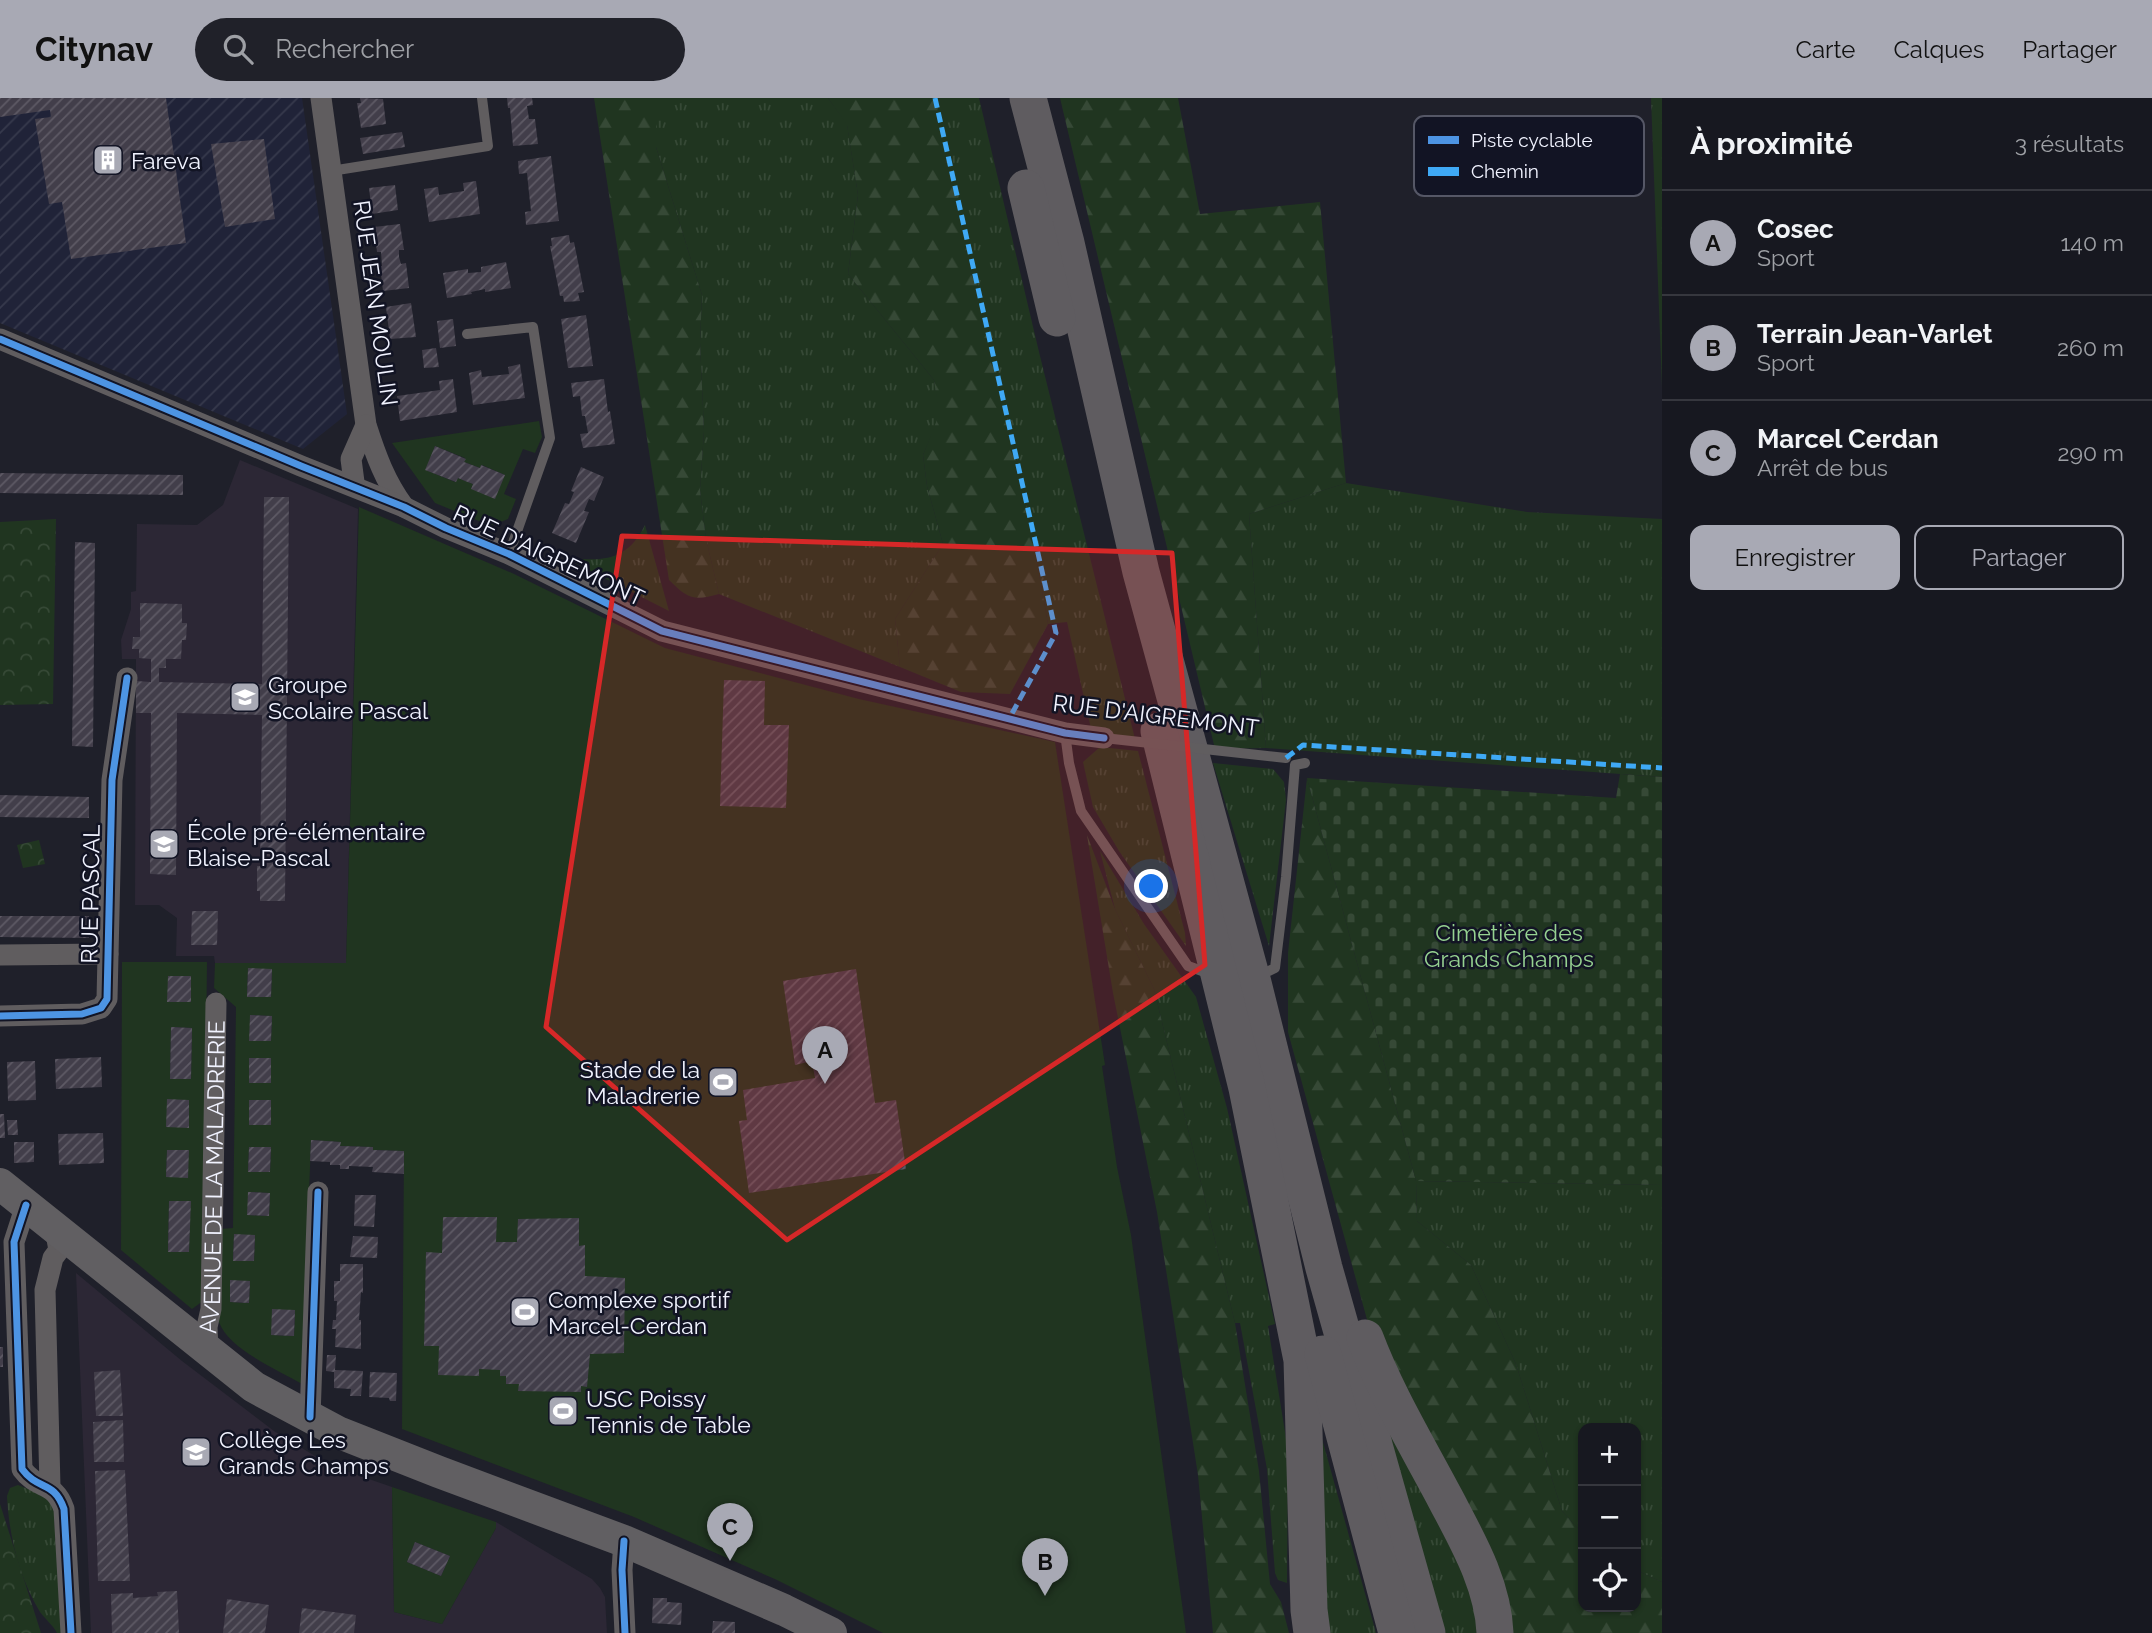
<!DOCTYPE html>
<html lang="fr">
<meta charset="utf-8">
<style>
:root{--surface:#171820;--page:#202129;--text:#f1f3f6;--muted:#9ea0a5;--line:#36373e;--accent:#a8a9b4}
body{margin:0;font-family:Raleway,sans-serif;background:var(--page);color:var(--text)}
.controls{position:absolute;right:21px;bottom:21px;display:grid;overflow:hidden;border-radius:14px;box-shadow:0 2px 5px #0004}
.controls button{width:63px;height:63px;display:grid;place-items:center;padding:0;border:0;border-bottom:2px solid var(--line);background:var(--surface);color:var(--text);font:35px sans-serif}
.you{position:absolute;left:1152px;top:789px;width:24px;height:24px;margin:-18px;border:5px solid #fff;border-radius:50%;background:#1a73e8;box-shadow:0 0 0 10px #1a73e833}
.badge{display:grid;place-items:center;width:46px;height:46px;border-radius:50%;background:var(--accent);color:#111;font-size:23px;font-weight:700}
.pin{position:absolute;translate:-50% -58px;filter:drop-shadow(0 2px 4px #0008)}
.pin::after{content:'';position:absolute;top:37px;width:24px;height:21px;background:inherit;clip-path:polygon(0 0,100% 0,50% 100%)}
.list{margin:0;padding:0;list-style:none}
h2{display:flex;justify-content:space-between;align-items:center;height:91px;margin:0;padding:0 28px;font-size:30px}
h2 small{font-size:23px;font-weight:400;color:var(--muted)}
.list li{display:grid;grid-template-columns:46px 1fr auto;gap:21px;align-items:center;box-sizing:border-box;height:105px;padding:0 28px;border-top:2px solid var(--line)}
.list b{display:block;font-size:26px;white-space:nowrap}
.list p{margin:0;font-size:23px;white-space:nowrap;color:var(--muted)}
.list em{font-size:23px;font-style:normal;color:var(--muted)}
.actions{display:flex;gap:14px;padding:21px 28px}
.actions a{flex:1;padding:16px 0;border:2px solid var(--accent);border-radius:14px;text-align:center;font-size:24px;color:var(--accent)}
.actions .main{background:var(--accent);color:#111}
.icon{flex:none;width:38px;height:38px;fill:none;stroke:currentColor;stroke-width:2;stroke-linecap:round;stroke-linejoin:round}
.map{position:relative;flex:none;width:1662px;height:1535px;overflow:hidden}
header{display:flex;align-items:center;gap:42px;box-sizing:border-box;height:98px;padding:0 35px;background:var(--accent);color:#111}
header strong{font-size:33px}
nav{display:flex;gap:38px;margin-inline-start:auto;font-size:24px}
.search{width:490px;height:63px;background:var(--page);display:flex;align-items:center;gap:18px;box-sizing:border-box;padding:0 24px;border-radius:38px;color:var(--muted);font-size:26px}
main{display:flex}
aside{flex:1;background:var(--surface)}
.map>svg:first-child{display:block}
.industrial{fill:url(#industrial-furrows)}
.education{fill:#2c2735}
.grass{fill:url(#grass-tufts)}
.forest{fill:url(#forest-firs)}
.cemetery{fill:url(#cemetery-stones)}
.park{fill:url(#park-crowns)}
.garden{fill:#203520;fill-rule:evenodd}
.building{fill:url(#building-hatch)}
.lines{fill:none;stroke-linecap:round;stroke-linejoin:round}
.service{stroke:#605d5f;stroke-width:10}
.minor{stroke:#605d5f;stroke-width:21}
.primary{stroke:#615f62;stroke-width:32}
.motorway{stroke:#5f5c60;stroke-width:37}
.service-bridge{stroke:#605d5f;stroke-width:10}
.quiet{stroke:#3fa9f5;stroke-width:5;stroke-dasharray:10 5;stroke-linecap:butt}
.cycleway-casing{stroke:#121424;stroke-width:11}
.cycleway{stroke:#4d94e3;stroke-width:7}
.marked{fill:#d62828;fill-opacity:0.2;stroke:#d62828;stroke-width:5;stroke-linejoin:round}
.labels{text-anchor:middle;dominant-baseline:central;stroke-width:5;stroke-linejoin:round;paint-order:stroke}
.poi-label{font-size:23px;fill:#f1f3ff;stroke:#121424;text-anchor:start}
.street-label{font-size:23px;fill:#f1f3ff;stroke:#121424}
.park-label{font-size:23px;fill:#96d291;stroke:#121424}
.key{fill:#121424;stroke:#555766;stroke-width:2}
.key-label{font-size:19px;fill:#f1f3ff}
</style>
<header>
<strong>Citynav</strong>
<div class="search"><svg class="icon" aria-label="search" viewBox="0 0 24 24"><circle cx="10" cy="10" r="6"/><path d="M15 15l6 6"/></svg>Rechercher</div>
<nav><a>Carte</a><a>Calques</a><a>Partager</a></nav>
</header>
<main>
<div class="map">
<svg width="1662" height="1535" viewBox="0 0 1662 1535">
<defs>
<pattern id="industrial-furrows" width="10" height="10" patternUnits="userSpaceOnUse" patternTransform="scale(1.75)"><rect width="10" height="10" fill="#202338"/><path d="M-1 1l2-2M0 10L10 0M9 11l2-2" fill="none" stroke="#36394c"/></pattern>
<pattern id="grass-tufts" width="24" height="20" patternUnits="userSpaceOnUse" patternTransform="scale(1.75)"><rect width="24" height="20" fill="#203520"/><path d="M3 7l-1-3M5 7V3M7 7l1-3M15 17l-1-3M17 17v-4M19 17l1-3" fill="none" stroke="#364936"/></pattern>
<pattern id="forest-firs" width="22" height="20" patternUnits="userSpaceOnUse" patternTransform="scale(1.75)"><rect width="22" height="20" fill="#203520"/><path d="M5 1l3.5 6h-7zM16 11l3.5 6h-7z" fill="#364936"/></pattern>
<pattern id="cemetery-stones" width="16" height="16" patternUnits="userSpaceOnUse" patternTransform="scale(1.75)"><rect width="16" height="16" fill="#203520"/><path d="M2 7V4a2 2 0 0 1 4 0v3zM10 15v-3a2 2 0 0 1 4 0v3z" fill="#364936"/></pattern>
<pattern id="park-crowns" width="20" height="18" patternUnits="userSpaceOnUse" patternTransform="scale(1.75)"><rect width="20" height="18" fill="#203520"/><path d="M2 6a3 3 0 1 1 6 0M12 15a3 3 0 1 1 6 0" fill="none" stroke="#364936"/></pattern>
<pattern id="building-hatch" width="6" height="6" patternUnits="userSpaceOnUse" patternTransform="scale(1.75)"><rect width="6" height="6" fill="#423e4a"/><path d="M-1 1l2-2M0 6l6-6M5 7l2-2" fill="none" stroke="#5e5a65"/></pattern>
</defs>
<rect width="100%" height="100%" fill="#1f202a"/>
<polygon class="industrial" points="0,0 302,0 347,316 303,351 0,225"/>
<g class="education">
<polygon points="240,362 358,411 346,866 215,865 214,858 176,858 177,820 159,807 135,807 136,561 122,561 121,542 131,511 131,494 136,493 137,426 197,427 223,407"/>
<polygon points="76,1175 182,1263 274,1333 315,1358 340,1371 392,1389 394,1514 442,1526 496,1430 496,1424 592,1481 600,1490 605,1499 607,1535 91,1535"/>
</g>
<g class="grass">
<polygon points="656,0 828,0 847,26 858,97 848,176 934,282 940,317 923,357 927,388 943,446 895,521 900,569 719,496 706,441 700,392 704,333 700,244 702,197 656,49"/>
<polygon points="932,0 979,0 1039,254 1135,641 1092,635 1067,524 1048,526 1024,391"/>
<polygon points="1651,0 1662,0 1662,289"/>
<polygon points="1346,385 1527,414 1662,421 1662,679 1266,650 1249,416"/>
<path d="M645,427L669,513L575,465L573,460C606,464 629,460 645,427Z"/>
<polygon points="1100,649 1138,653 1185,835 1186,848 1119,753 1093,709 1083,664"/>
<polygon points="1213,665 1273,671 1284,684 1286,702 1269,848"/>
<polygon points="1100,753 1144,826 1196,899 1227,1010 1275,1226 1268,1228 1288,1353 1287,1485 1278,1482 1275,1475 1267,1371 1240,1225 1235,1225 1154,891 1115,811"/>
<polygon points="1416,1083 1662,1087 1662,1484 1636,1472 1636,1330 1583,1330 1583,1436 1562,1413 1516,1266 1471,1167 1417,1123"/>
<polygon points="1379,1302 1469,1473 1486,1535 1443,1535"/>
<polygon points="1319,1330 1376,1535 1323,1535"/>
<path d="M18,1387L53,1401L62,1535H57C53,1527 45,1521 40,1514C19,1479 9,1438 7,1398L10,1390Z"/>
</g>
<g class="forest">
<path d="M594,0H656V49L702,197L700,244L704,333L700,392L706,441L719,496C694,503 688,501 669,482Z"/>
<polygon points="828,0 934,0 1024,391 1048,526 1010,596 961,594 900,569 895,521 943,446 927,388 923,357 939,317 934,282 848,176 858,97 847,27"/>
<polygon points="1060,0 1178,0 1200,116 1320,104 1346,385 1249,416 1266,650 1215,651"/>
<polygon points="1307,680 1416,1083 1417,1123 1471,1167 1516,1266 1562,1413 1583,1436 1583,1509 1636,1509 1636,1472 1662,1484 1662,1535 1500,1535 1374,1247 1288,934 1288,855"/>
<polygon points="1087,737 1115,811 1154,891 1235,1225 1259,1373 1270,1486 1281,1504 1289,1535 1213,1535 1198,1377 1157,1114 1113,895"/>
</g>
<polygon class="cemetery" points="1620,676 1662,679 1662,1087 1416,1083 1307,680 1616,700"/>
<g class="park">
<polygon points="56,421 53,606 0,607 0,424"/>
<polygon points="39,742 45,766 23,770 17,747"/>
<polygon points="0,1406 41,1535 0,1535"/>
</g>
<g class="garden">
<path d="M539,323L542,339L535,355L523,351L504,396L516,401L508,421L491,428L435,405L392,345ZM435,348L465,360L464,364L480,370L482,367L505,377L471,391L473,386L458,380L455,384L426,372Z"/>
<path d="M359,409L512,475L665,550L859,601L1055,644L1105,967L1102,968L1117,1069L1131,1137L1186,1535H883L777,1482L634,1419L402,1331L404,1053L373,1052V1049L340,1048V1044L311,1042L302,1286C278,1272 228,1251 219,1224C214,1209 219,1150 220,1131L233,1130L236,909L214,890L215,865H346ZM248,871H272L271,899L247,898ZM250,917L272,918L271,943H250ZM271,960V985H249V961ZM249,1002L271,1027H249ZM249,1049L271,1050L270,1074H248ZM248,1094L270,1095L269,1118L248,1117ZM234,1137L255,1138L254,1163H233ZM230,1183H250L249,1205L230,1204ZM272,1212H295L294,1238L272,1237Z"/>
<path d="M122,864H207L203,1203L192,1211L121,1152ZM171,929L192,930L191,981H170ZM167,1002H189V1029H167ZM167,1052H188V1079H166ZM169,1103H190L189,1154H168Z"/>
<path d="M392,1389L496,1424V1430L442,1526L394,1514ZM415,1444L450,1458L441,1478L407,1464Z"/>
</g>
<g class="building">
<polygon points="0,0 166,0 186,145 71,161 62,104 49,106 35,21 51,19 50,12 0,19"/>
<polygon points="360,0 383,1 386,26 361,30 357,5 361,5"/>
<polygon points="507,0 532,0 533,7 527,8 529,21 535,21 538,46 513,48 510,10 508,10"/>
<polygon points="402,34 405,49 363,56 360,40"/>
<polygon points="264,41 275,121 225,129 211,46"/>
<polygon points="551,58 559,123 526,127 525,114 531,113 529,95 527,75 519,76 518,63"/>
<polygon points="476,83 480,116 429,124 424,91 438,89 439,97 451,95 464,93 463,85"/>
<polygon points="395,87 398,112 372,116 369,90"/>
<polygon points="400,126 404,152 399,152 399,159 401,166 406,165 409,190 383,193 380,168 382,168 381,154 377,154 374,129"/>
<polygon points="569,137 570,145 574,144 584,194 578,195 580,203 564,204 563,198 560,198 550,148 552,148 551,140"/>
<polygon points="506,164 511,190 485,194 485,191 471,194 472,196 447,200 443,175 468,171 468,175 481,174 481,169"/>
<polygon points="411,205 416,239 390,241 386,209"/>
<polygon points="586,217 593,268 568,270 561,221"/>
<polygon points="453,221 456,248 440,250 437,223"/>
<polygon points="436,250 439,269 424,270 422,252"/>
<polygon points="520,266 525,300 473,307 469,275 481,272 482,279 509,276 508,269"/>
<polygon points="453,281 457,314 400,323 397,298 440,292 439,283"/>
<polygon points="604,281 608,314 610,313 615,346 583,350 580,336 588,335 585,318 582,318 580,298 573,299 571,285"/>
<polygon points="435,348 466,361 464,364 480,370 481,367 505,377 495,401 471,391 473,386 465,383 458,380 456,384 425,372"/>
<polygon points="581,369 604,379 594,403 589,401 584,413 589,414 576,445 552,435 565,405 569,406 574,394 571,393"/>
<polygon points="0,375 183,377 183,397 0,395"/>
<polygon points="264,399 289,399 285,803 260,803 260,793 257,793 257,768 260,768 262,617 177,615 176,777 150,776 151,615 136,615 136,583 151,584 151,561 139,560 139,551 132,551 133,539 140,539 140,505 182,506 182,525 187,525 186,542 182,542 181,561 166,561 166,570 159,570 159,584 262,586"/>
<polygon points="75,444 95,445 93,649 72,648"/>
<polygon points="724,582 765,583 764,627 789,627 786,710 720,708"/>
<polygon points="0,697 89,699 89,720 0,719"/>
<polygon points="192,813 218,813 217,847 191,847"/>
<polygon points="0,818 89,818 89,840 0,839"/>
<polygon points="248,870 272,871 271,899 247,899"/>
<polygon points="856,871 875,1005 896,1002 906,1071 749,1095 739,1023 747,1022 743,992 815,980 812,963 795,967 783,883"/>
<polygon points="168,878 191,878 191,904 167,904"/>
<polygon points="250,917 272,918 271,943 249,943"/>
<polygon points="171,929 192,930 191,981 170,981"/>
<polygon points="101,959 102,989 56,991 55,961"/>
<rect x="249" y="960" width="22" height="25"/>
<polygon points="35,963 36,1002 8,1003 7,964"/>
<polygon points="167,1001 189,1002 189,1030 166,1029"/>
<rect x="249" y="1002" width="22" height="25"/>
<polygon points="0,1016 4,1016 5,1040 0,1040"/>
<polygon points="7,1022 17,1022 18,1037 8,1037"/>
<polygon points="103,1035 104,1065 59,1067 58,1036"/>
<polygon points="311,1042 341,1044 340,1048 373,1049 373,1052 404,1053 404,1076 372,1074 373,1069 349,1068 349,1071 340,1071 340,1067 330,1067 330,1064 310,1063"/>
<polygon points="14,1044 34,1044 34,1064 14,1065"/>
<polygon points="249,1049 271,1049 270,1074 248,1074"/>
<polygon points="167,1052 189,1052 188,1080 166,1079"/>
<polygon points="248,1094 270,1095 269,1118 247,1117"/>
<polygon points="355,1097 376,1097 374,1129 354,1128"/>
<polygon points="169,1103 191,1103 189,1154 168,1154"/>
<polygon points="443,1119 497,1119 496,1144 517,1144 518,1121 579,1120 579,1148 585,1147 585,1178 625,1180 624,1255 590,1256 587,1289 581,1288 581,1294 518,1293 519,1286 506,1286 506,1278 500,1278 500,1272 479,1271 479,1278 438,1277 439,1248 424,1248 426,1154 442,1155"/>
<polygon points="234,1136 255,1137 254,1163 233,1163"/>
<polygon points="353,1138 378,1139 377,1160 350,1159"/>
<polygon points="340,1166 363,1166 363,1195 361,1194 359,1222 361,1222 361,1251 335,1249 336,1231 332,1231 333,1222 336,1222 337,1203 334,1203 334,1183 340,1183"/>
<polygon points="230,1182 250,1183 249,1205 230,1204"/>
<polygon points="272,1211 295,1212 294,1238 271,1237"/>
<rect x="0" y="1249" width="3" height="20"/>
<polygon points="327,1257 336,1257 335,1272 363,1273 361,1298 350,1298 351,1291 334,1290 334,1274 326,1273"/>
<polygon points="120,1272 123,1318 96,1318 94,1274"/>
<polygon points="370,1274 397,1275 396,1303 390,1303 389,1300 369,1299"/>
<polygon points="123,1322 124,1364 94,1364 93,1324"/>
<polygon points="125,1372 130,1483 98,1483 95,1373"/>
<polygon points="415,1444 450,1458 441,1478 407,1464"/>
<polygon points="177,1493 179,1535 112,1535 111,1496 133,1495 133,1500 158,1498 157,1494"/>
<polygon points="653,1500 667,1500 667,1504 682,1505 681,1527 652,1525"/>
<polygon points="227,1501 269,1507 265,1535 223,1535"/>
<polygon points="302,1510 356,1517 354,1535 299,1535"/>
<polygon points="713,1523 735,1524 735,1535 712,1535"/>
</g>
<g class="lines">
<g class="service">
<polyline points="331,73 488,48 482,0"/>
<polyline points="467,236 533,229 550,340 509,456"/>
<polyline points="1065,635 1069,665 1081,713 1188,868 1213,877"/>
<polyline points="1258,878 1275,870 1286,779 1295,667 1305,665"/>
</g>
<g class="minor">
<path d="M321,0L366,327C376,358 385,383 404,409"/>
<polyline points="0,241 301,368 404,409 446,430 509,456 662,533 1065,635 1104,640"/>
<polyline points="354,384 351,361 366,327"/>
<polyline points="0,857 108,856"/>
<polyline points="0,918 82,916 101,910 107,901 112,682 127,580"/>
<path d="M26,1107L14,1144L22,1371C38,1393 54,1382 64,1411L71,1535"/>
<path id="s1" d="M208,1252L207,1229L211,1211L216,905"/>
<polyline points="310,1319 318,1094"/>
<polyline points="50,1389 45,1192 53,1160 59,1152 55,1130"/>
<polyline points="624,1443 622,1472 625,1535"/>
</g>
<polyline class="primary" points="0,1086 254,1289 340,1335 439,1374 624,1443 784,1512 831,1535"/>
<g class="motorway">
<polyline points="1028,0 1066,145 1141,474 1252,881 1324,1170 1427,1535"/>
<polyline points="1026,90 1057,220"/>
<polyline points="1159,633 1247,990 1302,1262 1309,1512 1312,1535"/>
<path d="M1365,1240C1386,1296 1417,1347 1445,1400C1467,1442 1493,1486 1495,1535"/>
<polyline points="1323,1256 1397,1535"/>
</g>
<polyline class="service-bridge" points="1104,640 1286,660"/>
<g class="quiet">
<polyline points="935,0 1056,535 1009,621"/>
<polyline points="1286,660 1303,647 1662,670"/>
</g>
<g class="cycleway-casing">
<g id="cycleway">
<polyline points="0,241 301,368 404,409 446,430 509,456 662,533 1065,635 1104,640"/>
<polyline points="0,918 82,916 101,910 107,901 112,682 127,580"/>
<path d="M26,1107L14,1144L22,1371C38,1393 54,1382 64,1411L71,1535"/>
<polyline points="310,1319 318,1094"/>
<polyline points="624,1443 622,1472 625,1535"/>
</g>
</g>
<use href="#cycleway" class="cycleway"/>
</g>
<path class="marked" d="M622,438L1172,455L1205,867L787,1142L546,929Z"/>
<defs>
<g id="building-square" transform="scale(1.575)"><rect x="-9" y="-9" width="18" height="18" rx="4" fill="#a8a9b4" stroke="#121424"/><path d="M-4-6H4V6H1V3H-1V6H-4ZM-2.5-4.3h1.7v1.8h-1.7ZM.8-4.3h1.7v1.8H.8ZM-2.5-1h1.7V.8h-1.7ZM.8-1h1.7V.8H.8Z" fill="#fff"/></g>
<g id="school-square" transform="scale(1.575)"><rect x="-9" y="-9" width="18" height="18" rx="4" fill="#a8a9b4" stroke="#121424"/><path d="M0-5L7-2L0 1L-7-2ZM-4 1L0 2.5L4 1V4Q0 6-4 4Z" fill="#fff"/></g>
<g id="stadium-square" transform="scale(1.575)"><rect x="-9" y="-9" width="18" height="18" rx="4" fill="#a8a9b4" stroke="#121424"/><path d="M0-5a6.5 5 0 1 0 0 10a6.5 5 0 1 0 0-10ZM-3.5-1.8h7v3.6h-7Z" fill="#fff"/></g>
</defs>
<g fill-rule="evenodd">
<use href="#building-square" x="108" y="62"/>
<use href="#school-square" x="245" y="599"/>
<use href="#school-square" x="164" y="746"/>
<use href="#stadium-square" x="723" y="984"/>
<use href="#stadium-square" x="525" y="1214"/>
<use href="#stadium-square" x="563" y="1313"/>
<use href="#school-square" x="196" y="1354"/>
</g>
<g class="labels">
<g class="poi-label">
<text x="131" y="62">Fareva</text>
<text x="268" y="586">Groupe<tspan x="268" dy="26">Scolaire Pascal</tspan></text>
<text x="187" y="733">École pré-élémentaire<tspan x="187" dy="26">Blaise-Pascal</tspan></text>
<text x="700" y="971" text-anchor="end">Stade de la<tspan x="700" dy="26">Maladrerie</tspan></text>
<text x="548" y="1201">Complexe sportif<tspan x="548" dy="26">Marcel-Cerdan</tspan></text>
<text x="586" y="1300">USC Poissy<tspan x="586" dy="26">Tennis de Table</tspan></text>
<text x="219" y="1341">Collège Les<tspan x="219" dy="26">Grands Champs</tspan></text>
</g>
<g class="street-label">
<text transform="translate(376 205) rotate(82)">RUE JEAN MOULIN</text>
<text transform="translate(549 457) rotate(25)">RUE D'AIGREMONT</text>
<text transform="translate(1156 617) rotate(7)">RUE D'AIGREMONT</text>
<text transform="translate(90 796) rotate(-89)">RUE PASCAL</text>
<text stroke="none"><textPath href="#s1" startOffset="173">AVENUE DE LA MALADRERIE</textPath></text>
</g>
<g class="park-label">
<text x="1509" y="834">Cimetière des<tspan x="1509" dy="26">Grands Champs</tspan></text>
</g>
</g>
<rect x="1414" y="18" width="230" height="80" rx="10" class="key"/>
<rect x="1428" y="38" width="31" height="8" fill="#4d94e3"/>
<rect x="1428" y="69" width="31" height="9" fill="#3fa9f5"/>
<g class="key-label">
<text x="1471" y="49">Piste cyclable</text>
<text x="1471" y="80">Chemin</text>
</g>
</svg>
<div class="controls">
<button>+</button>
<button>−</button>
<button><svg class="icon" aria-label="locate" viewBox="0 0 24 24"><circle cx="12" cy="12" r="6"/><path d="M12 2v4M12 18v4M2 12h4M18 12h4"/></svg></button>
</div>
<div class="you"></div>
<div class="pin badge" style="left:825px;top:986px">A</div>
<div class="pin badge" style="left:1045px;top:1498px">B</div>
<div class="pin badge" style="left:730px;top:1463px">C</div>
</div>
<aside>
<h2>À proximité<small>3 résultats</small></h2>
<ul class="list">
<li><span class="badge">A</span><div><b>Cosec</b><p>Sport</p></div><em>140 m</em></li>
<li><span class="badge">B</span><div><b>Terrain Jean-Varlet</b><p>Sport</p></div><em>260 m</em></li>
<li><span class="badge">C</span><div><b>Marcel Cerdan</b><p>Arrêt de bus</p></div><em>290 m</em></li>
</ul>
<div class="actions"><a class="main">Enregistrer</a><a>Partager</a></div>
</aside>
</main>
